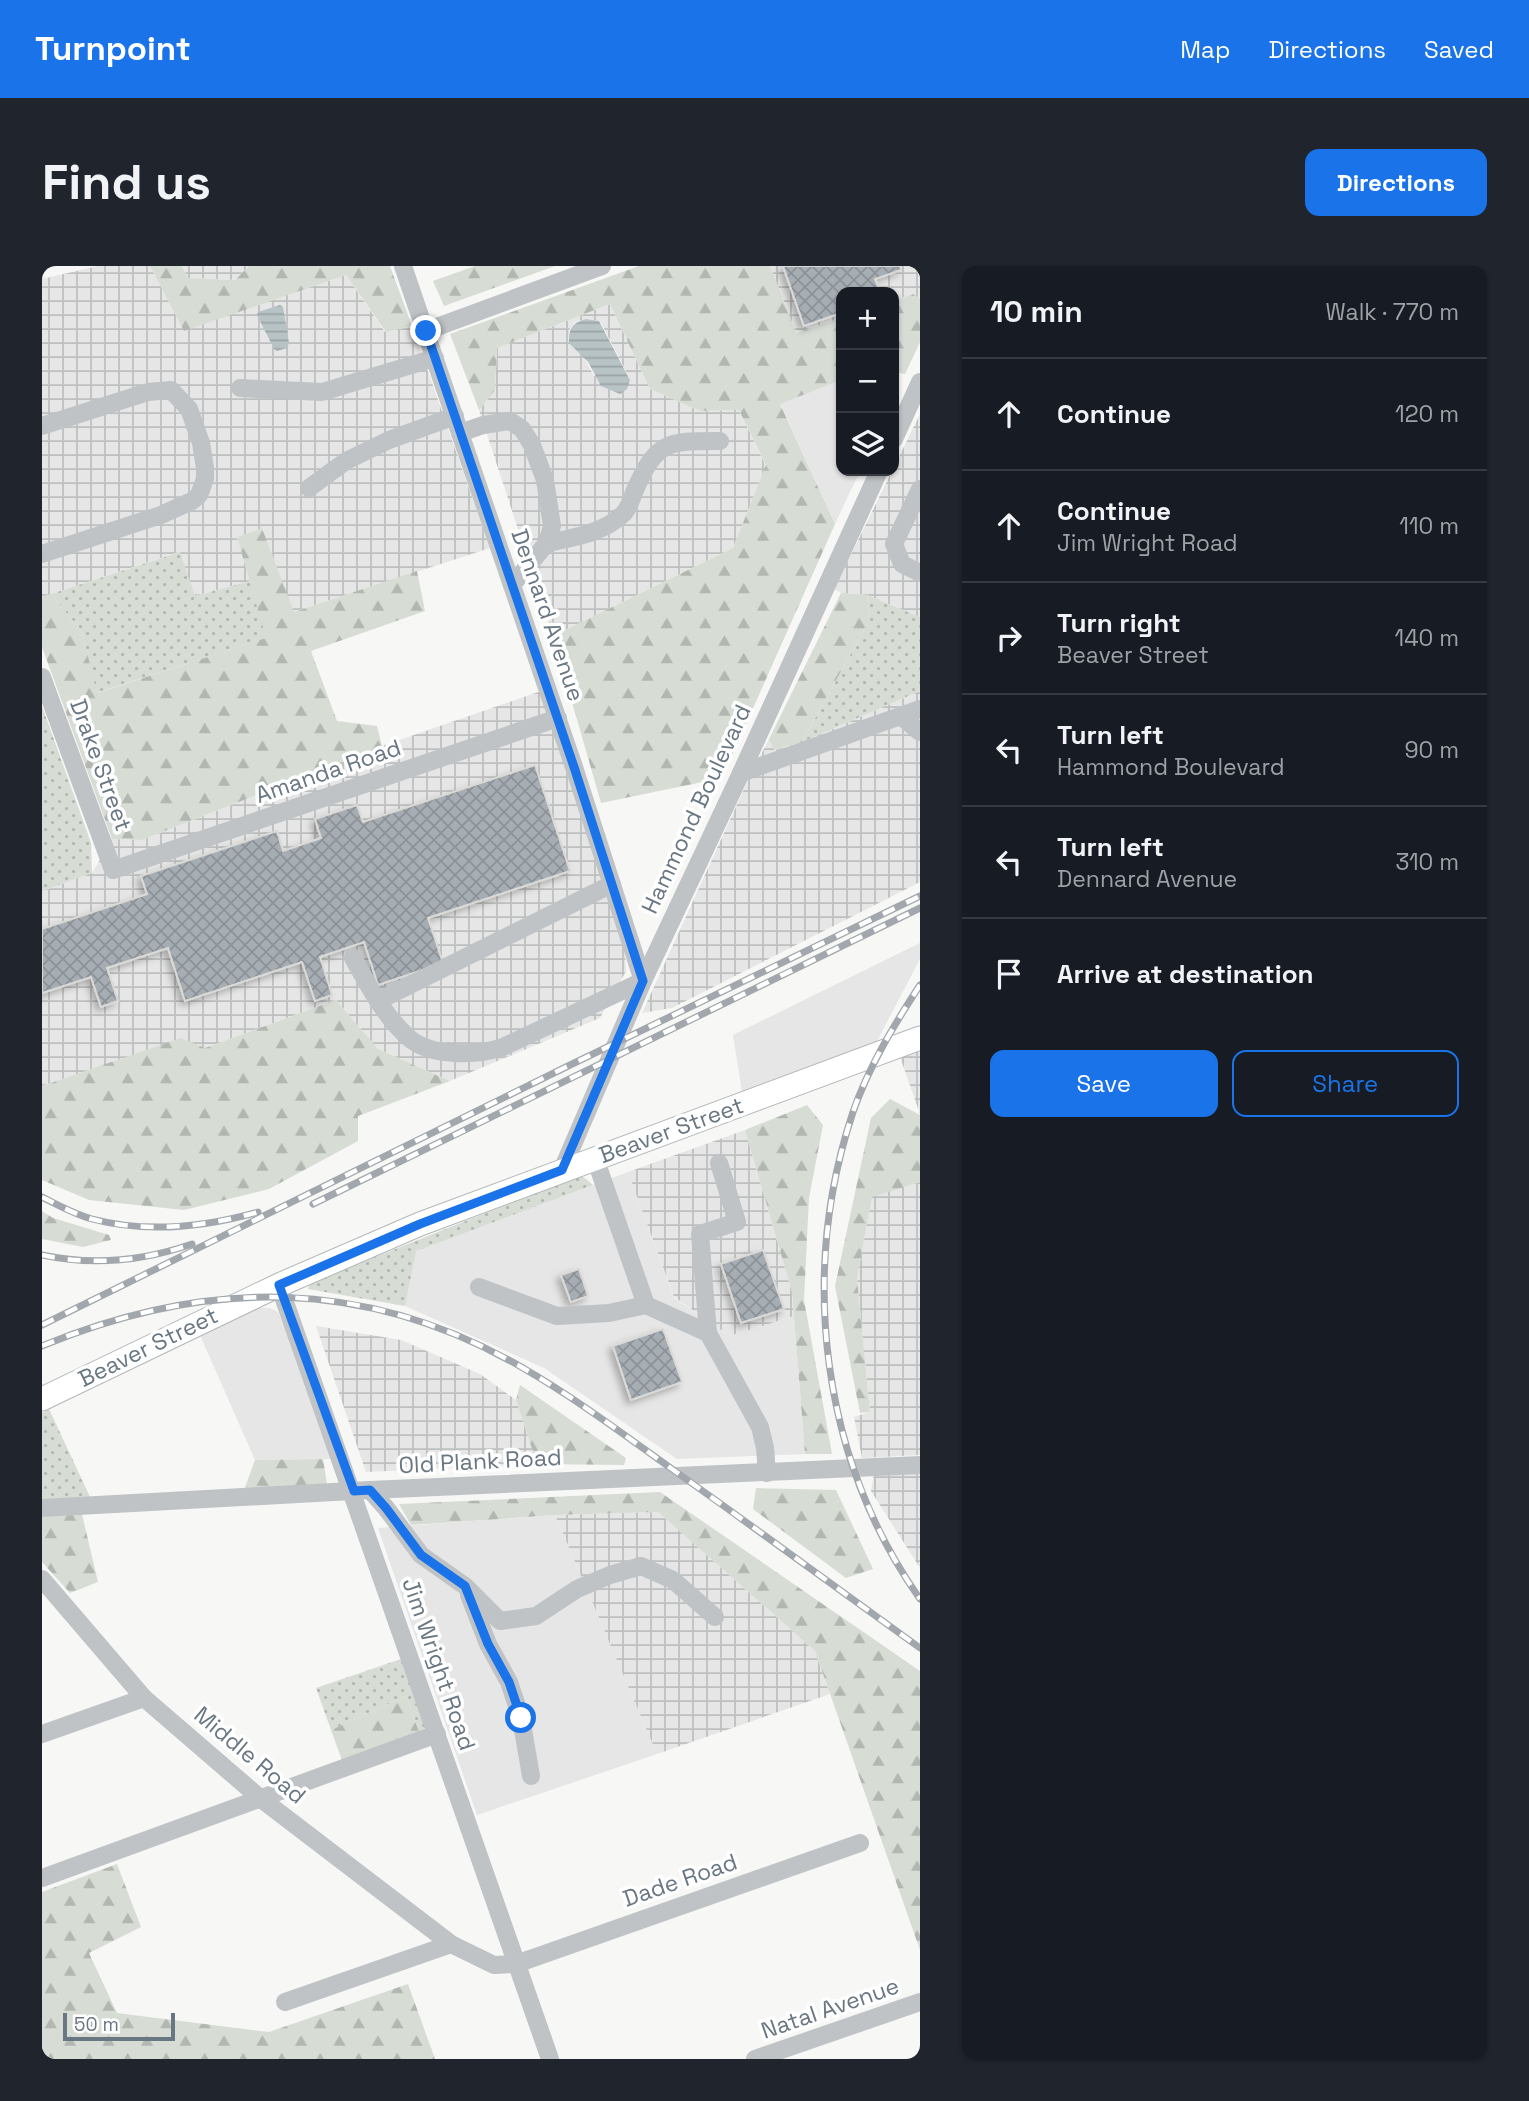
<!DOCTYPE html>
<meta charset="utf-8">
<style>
:root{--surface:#171b24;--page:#20242c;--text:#f1f3f6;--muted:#9ea1a6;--line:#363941;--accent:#1a73e8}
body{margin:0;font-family:"Space Grotesk",sans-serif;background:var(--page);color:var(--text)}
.controls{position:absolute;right:21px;top:21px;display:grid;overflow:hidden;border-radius:14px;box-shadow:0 2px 5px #0004}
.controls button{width:63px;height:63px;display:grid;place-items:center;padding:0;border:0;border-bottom:2px solid var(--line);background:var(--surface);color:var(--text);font:35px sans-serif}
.scale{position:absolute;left:21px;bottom:18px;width:112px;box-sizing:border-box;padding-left:7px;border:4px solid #697783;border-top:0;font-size:19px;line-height:24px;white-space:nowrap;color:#697783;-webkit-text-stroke:5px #fff;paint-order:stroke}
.stop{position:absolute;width:21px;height:21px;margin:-16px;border:5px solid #1a73e8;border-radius:50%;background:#fff}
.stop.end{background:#1a73e8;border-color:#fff;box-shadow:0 2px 7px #0008}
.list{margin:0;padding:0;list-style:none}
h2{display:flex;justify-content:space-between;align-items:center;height:91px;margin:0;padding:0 28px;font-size:30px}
h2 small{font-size:23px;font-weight:400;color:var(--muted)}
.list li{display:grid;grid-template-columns:46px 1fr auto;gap:21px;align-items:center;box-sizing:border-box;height:112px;padding:0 28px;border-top:2px solid var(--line)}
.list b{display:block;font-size:26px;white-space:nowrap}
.list p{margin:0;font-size:23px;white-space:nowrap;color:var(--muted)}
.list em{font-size:23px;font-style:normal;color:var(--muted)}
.actions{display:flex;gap:14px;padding:21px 28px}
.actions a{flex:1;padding:16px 0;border:2px solid var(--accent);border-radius:14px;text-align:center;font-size:24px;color:var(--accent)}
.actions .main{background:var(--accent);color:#fff}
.icon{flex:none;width:38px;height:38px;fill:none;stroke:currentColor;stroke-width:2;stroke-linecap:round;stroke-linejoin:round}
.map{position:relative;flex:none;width:878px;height:1793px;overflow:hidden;border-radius:14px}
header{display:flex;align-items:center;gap:42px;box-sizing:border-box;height:98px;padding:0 35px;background:var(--accent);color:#fff}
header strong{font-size:33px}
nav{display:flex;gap:38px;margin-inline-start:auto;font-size:24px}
.intro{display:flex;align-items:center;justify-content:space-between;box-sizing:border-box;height:168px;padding:0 42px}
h1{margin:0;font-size:49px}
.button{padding:18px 32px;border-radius:14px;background:var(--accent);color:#fff;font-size:24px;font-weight:700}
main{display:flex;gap:42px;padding:0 42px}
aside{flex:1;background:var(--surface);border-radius:14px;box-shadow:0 2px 5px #0004}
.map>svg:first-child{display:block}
.built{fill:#e5e6e5}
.industrial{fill:url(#industrial-grid);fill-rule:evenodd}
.grass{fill:url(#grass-dots)}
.forest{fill:url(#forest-firs)}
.water{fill:url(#water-rules)}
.building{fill:url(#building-cross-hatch);stroke:#d9d9d7;stroke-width:2;filter:url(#shadow)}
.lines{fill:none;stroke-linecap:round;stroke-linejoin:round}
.major-casing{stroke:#b2b7ba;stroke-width:25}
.minor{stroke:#bfc3c6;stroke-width:18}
.major{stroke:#fff;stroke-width:23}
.rail-casing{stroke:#a1a7ac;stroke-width:7}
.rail{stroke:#fff;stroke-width:4.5;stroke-dasharray:13;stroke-linecap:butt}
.route{stroke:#1a73e8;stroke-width:9}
.labels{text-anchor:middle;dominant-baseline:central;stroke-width:7;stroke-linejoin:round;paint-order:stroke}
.street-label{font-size:23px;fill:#697783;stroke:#fff}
</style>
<header>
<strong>Turnpoint</strong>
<nav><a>Map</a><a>Directions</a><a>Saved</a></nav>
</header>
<div class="intro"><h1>Find us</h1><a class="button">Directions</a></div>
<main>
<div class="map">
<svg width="878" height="1793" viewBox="0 0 878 1793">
<defs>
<pattern id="industrial-grid" width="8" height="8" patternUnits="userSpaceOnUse" patternTransform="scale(1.75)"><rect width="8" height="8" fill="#e5e6e5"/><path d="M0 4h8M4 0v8" fill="none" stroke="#bebfbf"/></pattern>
<pattern id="grass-dots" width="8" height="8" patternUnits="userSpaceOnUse" patternTransform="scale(1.75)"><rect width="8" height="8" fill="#d7dcd4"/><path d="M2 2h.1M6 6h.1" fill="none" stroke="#b2b7b1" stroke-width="1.8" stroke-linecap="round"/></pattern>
<pattern id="forest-firs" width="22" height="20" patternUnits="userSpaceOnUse" patternTransform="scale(1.75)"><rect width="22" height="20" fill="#d7dcd4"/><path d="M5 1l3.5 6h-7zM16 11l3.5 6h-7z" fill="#b2b7b1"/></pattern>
<pattern id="water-rules" width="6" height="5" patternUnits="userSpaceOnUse" patternTransform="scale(1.75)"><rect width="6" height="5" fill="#b8c3c6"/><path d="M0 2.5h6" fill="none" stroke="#9aa3a6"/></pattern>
<pattern id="building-cross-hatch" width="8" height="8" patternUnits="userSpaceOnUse" patternTransform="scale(1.75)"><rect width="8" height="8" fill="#a7aeb3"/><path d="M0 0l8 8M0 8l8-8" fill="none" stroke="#8c9297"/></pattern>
<filter id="shadow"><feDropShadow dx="-4" dy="4" stdDeviation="3.5" flood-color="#0004"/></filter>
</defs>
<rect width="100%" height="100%" fill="#f7f7f5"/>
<g class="built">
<polygon points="799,114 799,205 818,205 793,258 738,137"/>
<polygon points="878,677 878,693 833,779 700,826 691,769"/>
<polygon points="586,906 632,1032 688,1070 752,1050 763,1188 635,1193 502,1102 363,1040 373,985"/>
<polygon points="213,1042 228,1042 236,1046 254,1087 291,1193 213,1194 158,1069"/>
<polygon points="513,1249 615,1488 435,1549 336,1262"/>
</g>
<g class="industrial">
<polygon points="56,0 108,0 142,64 304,9 343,66 370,60 448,282 251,346 220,262 195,271 208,315 153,330 137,286 0,331 0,13"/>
<polygon points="140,0 207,0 193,14 146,12"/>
<polygon points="728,0 878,0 878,33 871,28 852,34 852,26 799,26 799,52 754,67"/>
<path d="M568,38L608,123L658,145L697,144L724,200L691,282L511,370L437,144L453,124L455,82ZM544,53L558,55L588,113L552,110L527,64L533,56Z"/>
<polygon points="878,148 878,351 825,329 799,327 792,323"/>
<polygon points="499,425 583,685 584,705 558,752 408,815 336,783 294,734 163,782 139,773 0,820 0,625 50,607 70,573 100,574 340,480"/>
<polygon points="878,425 878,616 630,742 600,747 708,510 727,473 733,484 760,476"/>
<polygon points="878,784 878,848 858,791"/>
<polygon points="703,864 750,1026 752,1050 688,1070 632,1031 586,906"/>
<polygon points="878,916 878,1189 820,1192 812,1151 828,1146 815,1012 830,930"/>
<polygon points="274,1060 359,1074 438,1108 474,1134 495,1198 324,1206"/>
<polygon points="878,1207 878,1302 829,1225 832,1208"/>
<polygon points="616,1246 773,1385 788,1428 615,1488 513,1249"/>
</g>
<g class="grass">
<polygon points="138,286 153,330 208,315 225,372 54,427 40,366 9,328"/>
<polygon points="825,329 878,351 878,425 760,476 828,353"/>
<polygon points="0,440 49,577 50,607 0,625"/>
<polygon points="539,909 551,919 374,985 363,1040 266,1023 268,1017"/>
<polygon points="7,1143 49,1233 0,1236 0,1147"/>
<polygon points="362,1392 383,1462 377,1466 364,1430 289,1464 274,1422"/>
</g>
<g class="forest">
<polygon points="108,0 140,0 146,12 193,14 207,0 348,0 370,60 344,66 304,9 142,65"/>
<polygon points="433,0 513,0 402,40 391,15"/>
<polygon points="597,0 728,0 754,67 799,52 799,114 738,138 793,258 680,512 559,537 511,370 691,282 724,199 697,144 658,145 608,123 568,38 455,82 453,124 437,144 408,68"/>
<polygon points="871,28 878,33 878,76 863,108 852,106 852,34"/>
<polygon points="220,262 252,346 375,305 383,345 269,385 295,455 335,460 340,480 100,574 70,573 0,381 0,331 9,328 40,366 55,427 224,372 195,271"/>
<polygon points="799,327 825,329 828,353 760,476 732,484 727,473"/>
<polygon points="294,734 336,783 408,815 316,850 316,875 227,923 142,944 47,934 0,914 0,820 139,772 163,782"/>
<polygon points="848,833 878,849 878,916 830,931 815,1012 828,1146 818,1147 793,1020 829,852"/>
<polygon points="765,839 781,859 767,932 762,1034 790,1188 763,1188 750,1026 703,864"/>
<polygon points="0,945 11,952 67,969 69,974 41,981 0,973"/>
<polygon points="478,1119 584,1192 582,1199 495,1198 474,1134"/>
<polygon points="281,1193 285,1218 202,1224 213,1194"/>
<polygon points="714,1222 794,1224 831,1303 804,1312 711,1243"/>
<polygon points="618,1226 878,1405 878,1684 773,1385 616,1246 513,1249 369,1259 357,1238"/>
<polygon points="39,1244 56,1316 28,1327 0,1296 0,1247"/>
<polygon points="364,1430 377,1466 301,1497 289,1464"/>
<polygon points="75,1598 99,1661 47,1687 75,1747 227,1766 366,1718 393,1793 0,1793 0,1626"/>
</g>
<g class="water">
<polygon points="238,39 241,41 247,77 245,82 235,85 232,83 215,49 216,46"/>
<path d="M544,53L557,55L588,114L585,123L578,128L559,120L546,96L527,77C527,62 530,57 544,53Z"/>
</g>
<g class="building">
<polygon points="741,0 858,0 859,4 833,13 838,26 799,26 799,47 762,60"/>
<polygon points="493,499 528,605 386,652 401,697 336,719 322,676 278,691 290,729 273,735 260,696 143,735 126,682 65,702 76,735 59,741 49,711 0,727 0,663 105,628 99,610 235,565 241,585 279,572 273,553 315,539 321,556"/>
<polygon points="721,984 742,1043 699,1057 679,998"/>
<polygon points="537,1003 546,1030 529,1036 519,1009"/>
<polygon points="621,1063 640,1116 589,1134 571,1080"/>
</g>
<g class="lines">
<g class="major-casing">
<polyline id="major" points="0,1133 237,1019 378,958 878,772"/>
</g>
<g class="minor">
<polyline points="384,65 560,0"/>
<polyline points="198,122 280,126 393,92"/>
<polyline points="0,160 106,126 129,124 147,143 159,177 163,202 163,213 157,229 150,235 119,249 0,288"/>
<polyline points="418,167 441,159 468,155 480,163 490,179 503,214 510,260 505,277 470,319"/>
<polyline points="852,173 878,116"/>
<polyline points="267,222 304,195 347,174 413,150"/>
<polyline points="878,223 852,278 860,298 878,307"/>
<path d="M505,277C530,272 562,267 581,248C587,243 590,231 593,224C615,174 626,175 678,175"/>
<polyline points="0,411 71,604 516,452"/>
<polyline points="859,450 878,466"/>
<polyline points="699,507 878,443"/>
<path d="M311,692C327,720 342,750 367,772C389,791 435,790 461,781L601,715L532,501L361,0"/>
<polyline points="336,735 570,618"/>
<polyline points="553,892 604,1039 666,1067 718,1161 723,1182 725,1207"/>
<polyline points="520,904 601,715 699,507 837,205"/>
<polyline points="237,1019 508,1793"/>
<polyline points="437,1021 515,1050 567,1047 604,1039"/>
<polyline points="666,1067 658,968 695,956 677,897"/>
<polyline points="328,1224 344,1242 379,1289 423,1320 458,1355 494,1350 535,1323 568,1309 599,1300 631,1314 673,1351"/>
<polyline points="0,1242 328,1224 878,1199"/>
<polyline points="0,1313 102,1432 218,1532 409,1678 452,1699 474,1698 818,1577"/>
<polyline points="427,1329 446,1378 467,1416 479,1452 489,1510"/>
<polyline points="0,1468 102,1432"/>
<polyline points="0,1612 395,1468"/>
<polyline points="243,1736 409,1678"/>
<polyline points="713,1793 878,1736"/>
</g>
<use href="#major" class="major"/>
<g class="rail-casing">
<g id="rail">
<path d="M878,719C852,759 827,800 811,846C757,1008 779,1193 878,1333"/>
<path d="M0,931C16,939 32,948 50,953C104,967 163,961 216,946"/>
<polyline points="271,938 878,642"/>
<path d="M0,989C51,1000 101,995 150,978"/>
<polyline points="0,1059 524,801 878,630"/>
<path d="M0,1080C165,1012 324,1011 481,1102C533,1132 581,1168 630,1203C713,1262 795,1322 878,1382"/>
</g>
</g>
<use href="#rail" class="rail"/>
</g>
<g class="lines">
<polyline class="route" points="384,65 532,501 601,715 520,904 378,958 237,1019 312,1225 328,1224 344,1242 379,1289 423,1320 446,1378 467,1416 479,1452"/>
</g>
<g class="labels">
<g class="street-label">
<text transform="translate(506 349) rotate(71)">Dennard Avenue</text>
<text transform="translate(59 499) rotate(70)">Drake Street</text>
<text transform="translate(286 505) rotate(-19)">Amanda Road</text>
<text transform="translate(654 543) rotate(-65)">Hammond Boulevard</text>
<text transform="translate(629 864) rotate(-20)">Beaver Street</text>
<text transform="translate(106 1081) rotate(-26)">Beaver Street</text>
<text transform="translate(438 1195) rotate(-3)">Old Plank Road</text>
<text transform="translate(397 1398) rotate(71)">Jim Wright Road</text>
<text transform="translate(208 1489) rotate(40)">Middle Road</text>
<text transform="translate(638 1614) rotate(-19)">Dade Road</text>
<text transform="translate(788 1742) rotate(-19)">Natal Avenue</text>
</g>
</g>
</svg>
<div class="controls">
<button>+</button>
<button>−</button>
<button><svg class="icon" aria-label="layers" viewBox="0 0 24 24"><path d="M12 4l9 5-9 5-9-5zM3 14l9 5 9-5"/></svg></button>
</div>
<div class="scale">50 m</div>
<div class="stop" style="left:479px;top:1452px"></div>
<div class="stop end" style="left:384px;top:65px"></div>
</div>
<aside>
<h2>10 min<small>Walk · 770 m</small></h2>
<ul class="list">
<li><svg class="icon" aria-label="ahead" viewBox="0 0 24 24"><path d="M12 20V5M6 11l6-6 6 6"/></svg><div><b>Continue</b></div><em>120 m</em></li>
<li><svg class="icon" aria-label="ahead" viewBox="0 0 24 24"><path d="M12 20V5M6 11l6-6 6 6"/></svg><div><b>Continue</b><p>Jim Wright Road</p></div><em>110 m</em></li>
<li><svg class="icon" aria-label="right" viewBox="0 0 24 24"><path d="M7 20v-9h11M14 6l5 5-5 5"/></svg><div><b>Turn right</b><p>Beaver Street</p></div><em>140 m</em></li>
<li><svg class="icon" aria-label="left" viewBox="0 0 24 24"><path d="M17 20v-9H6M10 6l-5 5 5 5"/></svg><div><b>Turn left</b><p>Hammond Boulevard</p></div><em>90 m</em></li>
<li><svg class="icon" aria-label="left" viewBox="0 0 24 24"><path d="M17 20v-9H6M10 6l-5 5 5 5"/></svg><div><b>Turn left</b><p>Dennard Avenue</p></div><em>310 m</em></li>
<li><svg class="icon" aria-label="arrive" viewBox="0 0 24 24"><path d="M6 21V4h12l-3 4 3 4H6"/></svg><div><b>Arrive at destination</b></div></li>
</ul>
<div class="actions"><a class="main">Save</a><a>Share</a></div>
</aside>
</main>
